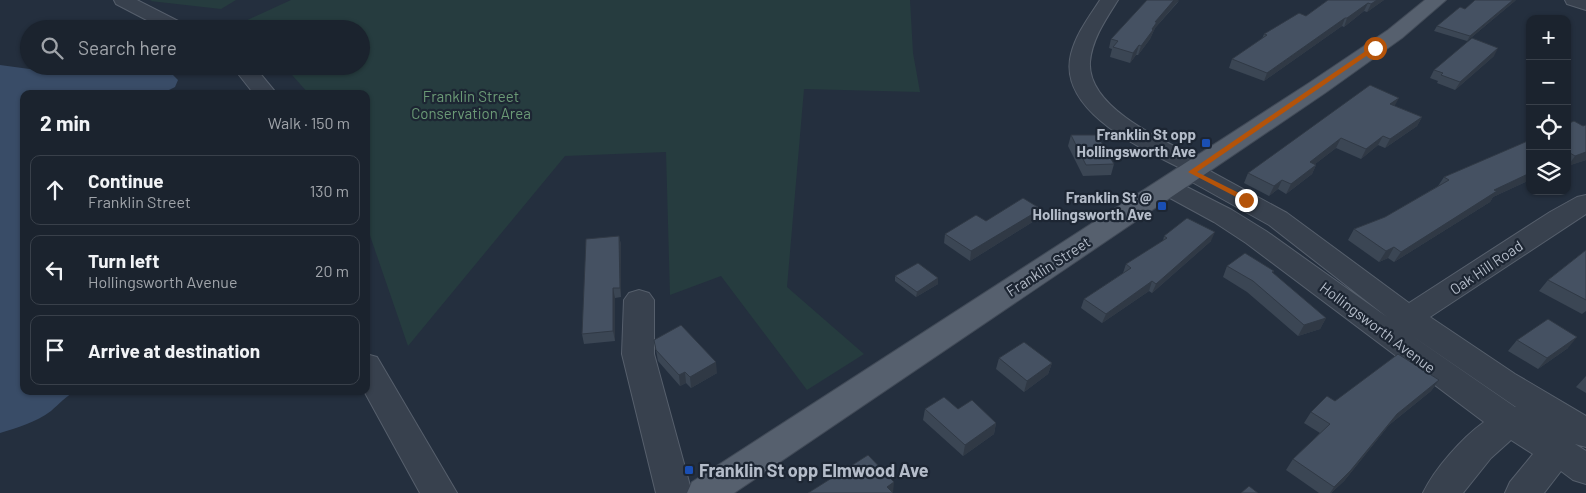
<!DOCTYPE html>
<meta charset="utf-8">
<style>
:root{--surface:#1b232e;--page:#242b36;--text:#f1f3f6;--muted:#a0a4aa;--line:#39404a}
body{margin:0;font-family:Barlow,sans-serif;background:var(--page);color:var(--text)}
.controls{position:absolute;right:15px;top:15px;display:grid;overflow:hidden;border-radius:10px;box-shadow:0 1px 4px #0004}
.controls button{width:45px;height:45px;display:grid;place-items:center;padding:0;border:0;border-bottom:1px solid var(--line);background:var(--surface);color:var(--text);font:25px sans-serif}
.stop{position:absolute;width:15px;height:15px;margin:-11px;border:4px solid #b45309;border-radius:50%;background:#fff}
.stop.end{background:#b45309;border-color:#fff;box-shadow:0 1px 5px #0008}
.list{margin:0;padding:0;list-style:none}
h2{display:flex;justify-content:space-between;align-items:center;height:65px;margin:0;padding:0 20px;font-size:21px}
h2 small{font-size:16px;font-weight:400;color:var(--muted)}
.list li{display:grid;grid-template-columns:32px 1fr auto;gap:15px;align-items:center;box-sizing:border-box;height:70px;margin:0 10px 10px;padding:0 10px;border:1px solid var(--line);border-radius:10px}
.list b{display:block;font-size:19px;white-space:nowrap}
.list p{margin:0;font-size:16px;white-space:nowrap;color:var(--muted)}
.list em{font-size:16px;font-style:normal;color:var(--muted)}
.icon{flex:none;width:28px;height:28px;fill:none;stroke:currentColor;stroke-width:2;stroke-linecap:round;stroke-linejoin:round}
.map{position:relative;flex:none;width:1586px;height:493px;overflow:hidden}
.search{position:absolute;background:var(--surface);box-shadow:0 1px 4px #0004;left:20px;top:20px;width:350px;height:55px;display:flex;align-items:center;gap:12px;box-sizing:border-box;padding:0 18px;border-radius:28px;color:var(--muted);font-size:19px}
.panel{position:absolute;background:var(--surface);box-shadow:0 1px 4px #0004;left:20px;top:90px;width:350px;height:305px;border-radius:10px}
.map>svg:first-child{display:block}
.green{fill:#263c3f}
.water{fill:#394c67}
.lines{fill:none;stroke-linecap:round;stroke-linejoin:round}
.minor-casing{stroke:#565f6c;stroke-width:2}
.major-casing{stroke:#414a57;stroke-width:2}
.minor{fill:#38414e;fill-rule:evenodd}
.major{fill:#56606e;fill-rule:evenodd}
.wall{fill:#3b4654}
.shaded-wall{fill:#303945}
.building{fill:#455162;stroke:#303945}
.route{fill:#b45309}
.transit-dot{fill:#1a4fb4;stroke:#1d2633;stroke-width:2}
.labels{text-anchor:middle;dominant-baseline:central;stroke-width:4.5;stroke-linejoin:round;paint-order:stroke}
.park-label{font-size:15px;fill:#6b9a76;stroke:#1d2633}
.poi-label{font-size:15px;font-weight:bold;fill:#b4bcc9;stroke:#1d2633;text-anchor:end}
.street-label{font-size:15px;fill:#b4bcc9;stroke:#1d2633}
.near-poi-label{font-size:18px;font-weight:bold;fill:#b4bcc9;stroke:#1d2633;text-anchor:start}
</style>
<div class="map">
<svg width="1586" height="493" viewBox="0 0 1586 493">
<rect width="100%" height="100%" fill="#242f3e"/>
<g class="green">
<polygon points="152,0 236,0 221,9 150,1"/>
<polygon points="291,0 910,0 913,53 920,92 804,89 787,287 864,354 807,390 721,276 670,295 666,152 565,156 408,346 366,224 366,94 309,94 284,66 361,66 361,29 249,29 243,22"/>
</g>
<path class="water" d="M0,65L37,70L126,74L164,72L173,75L178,80L175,87L161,94H24V391H76C66,396 59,404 51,411C36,422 17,428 0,433Z"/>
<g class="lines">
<g class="minor-casing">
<g id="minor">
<polygon points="114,0 137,0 186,25 189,29 164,29 116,4"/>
<path d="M1100,0H1118C1106,19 1092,39 1090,62C1087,110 1171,144 1207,162L1210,167L1208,170L1287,213L1409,303L1550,212L1577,197L1586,195V214L1430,317L1515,374L1586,416V447L1575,444L1586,451V484L1573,480L1561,471L1544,493H1505L1510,482L1533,454L1511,440L1491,458L1463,493H1423C1435,468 1462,438 1484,422L1246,243L1214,222L1159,192L1155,187L1159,182L1168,179L1177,182L1232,210L1266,231L1387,317L1269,225L1183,177L1180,172L1182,169C1141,148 1057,111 1071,54C1076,34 1089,17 1100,0ZM1408,333L1516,407H1515Z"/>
<polygon points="1565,0 1586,0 1586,10 1567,4"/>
<polygon points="232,66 254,66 277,94 254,94"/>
<polygon points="639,290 649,293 654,300 654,354 692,493 656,493 622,354 624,300 629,293"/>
<polygon points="366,354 377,357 457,493 420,493 364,391 366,391"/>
</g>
</g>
<g class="major-casing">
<polygon id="major" points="1425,0 1446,0 1402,38 1325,93 734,493 687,493 692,482 1309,83 1388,30"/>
</g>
<use href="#minor" class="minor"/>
<use href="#major" class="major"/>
</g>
<g class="wall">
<polygon points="1328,0 1384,0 1367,12 1364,11 1344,27 1342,26 1264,81 1229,68 1232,59 1262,39 1264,34 1306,16"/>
<polygon points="1516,0 1467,41 1434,31 1437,26"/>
<polygon points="1179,1 1155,28 1150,39 1138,55 1136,55 1130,63 1110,57 1112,49 1109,48 1111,39"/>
<polygon points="1494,56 1455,90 1437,83 1438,81 1430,78 1434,70"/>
<polygon points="1395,106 1422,117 1417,126 1385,148 1378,145 1361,159 1336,148 1315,164 1316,165 1312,174 1286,194 1278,189 1269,196 1244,183 1248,173"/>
<polygon points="1567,124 1586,160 1567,166"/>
<polygon points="1071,135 1114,164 1111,175 1083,176 1068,146"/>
<polygon points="1530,140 1530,180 1493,197 1490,202 1394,262 1388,258 1379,262 1348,240 1354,229 1385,217 1438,186 1444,177"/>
<polygon points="1041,209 1039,218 970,261 944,243 945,234 986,221"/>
<polygon points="619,236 621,245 621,297 615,298 615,341 584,344 582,334"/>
<polygon points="1164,236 1211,241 1152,293 1149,291 1102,323 1081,308 1084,299 1123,273 1126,264 1163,241"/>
<polygon points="1586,250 1586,311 1582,314 1539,291 1548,280"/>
<polygon points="1227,266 1274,271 1273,273 1326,318 1320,329 1298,336 1247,292 1223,277"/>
<polygon points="895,276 938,278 938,284 916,297 895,281"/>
<polygon points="654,340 717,373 691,388 686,383 680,386 658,361"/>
<polygon points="1517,340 1568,348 1538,369 1508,351"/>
<polygon points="999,358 1052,363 1048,374 1024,392 996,369"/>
<polygon points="1586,376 1586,393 1576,387"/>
<polygon points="1439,380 1431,391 1389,425 1344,481 1331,493 1319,493 1286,470 1293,459 1320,433 1304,423 1311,412 1335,401"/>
<polygon points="925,409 958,409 996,423 994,434 963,456 923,420"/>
</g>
<g class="shaded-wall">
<polygon points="1174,0 1179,0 1155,28 1150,39 1138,55 1141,46 1152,29 1155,22"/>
<polygon points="1377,0 1384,0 1367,12 1371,4"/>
<polygon points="1513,0 1516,0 1467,41 1470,36"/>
<polygon points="1368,3 1364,11 1344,27 1347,18"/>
<polygon points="1345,18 1342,26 1264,81 1267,73"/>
<polygon points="1139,45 1136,55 1130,63 1133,53"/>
<polygon points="1498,48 1494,56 1455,90 1460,82"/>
<polygon points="1399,98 1394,107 1390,104"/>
<polygon points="1422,117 1417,126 1385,148 1390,139"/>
<polygon points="1383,136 1378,145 1361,159 1366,149"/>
<polygon points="1341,138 1336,148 1306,171 1310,162"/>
<polygon points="1586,152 1586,160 1568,166 1575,156"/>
<polygon points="1316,165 1312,174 1286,194 1291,184"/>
<polygon points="1530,173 1530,180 1493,197 1490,202 1394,262 1401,252 1494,190"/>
<polygon points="1282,180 1278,189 1269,196 1274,186"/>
<polygon points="1041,209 1039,218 970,261 971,251"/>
<polygon points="1215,232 1211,241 1152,293 1156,284"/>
<polygon points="619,236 621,245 621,297 620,288"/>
<polygon points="1394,247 1388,258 1379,262 1386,251"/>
<polygon points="938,278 938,284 916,297 917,292"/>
<polygon points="1152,281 1149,291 1102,323 1106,314"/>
<polygon points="613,288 615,298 615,341 613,331"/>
<polygon points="1326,318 1320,329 1298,336 1304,325"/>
<polygon points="1577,337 1568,348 1538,369 1547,358"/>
<polygon points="716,362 717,373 691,388 690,377"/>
<polygon points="1052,363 1048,374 1024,392 1027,381"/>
<polygon points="685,372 686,383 680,386 679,375"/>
<polygon points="1439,380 1431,391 1389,425 1344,481 1331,493 1330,493 1334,487 1397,414"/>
<polygon points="996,423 994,434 963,456 965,445"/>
<polygon points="894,482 893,493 887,487"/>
</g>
<g class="building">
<polygon points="1147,0 1174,0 1155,22 1157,22 1152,29 1153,30 1141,46 1139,45 1133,53 1113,47 1118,41 1111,39"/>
<polygon points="1328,0 1377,0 1371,4 1368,3 1347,18 1345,18 1267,73 1232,59 1267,35 1264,34 1299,13 1306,16"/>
<polygon points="1475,0 1513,0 1470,36 1437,26 1460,7 1465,9"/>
<polygon points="1472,38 1498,48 1460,82 1441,75 1443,73 1434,70"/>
<polygon points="1370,85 1399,98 1390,104 1422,117 1390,139 1383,136 1366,149 1341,138 1310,162 1316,165 1291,184 1282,180 1274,186 1248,173"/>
<polygon points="1574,121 1583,126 1586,125 1586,152 1575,156 1570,153 1567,155 1567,124"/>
<polygon points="1071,135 1097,135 1114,164 1086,165"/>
<polygon points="1530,140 1530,173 1494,190 1497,191 1401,252 1394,247 1386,251 1354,229 1385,217 1449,180 1444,177"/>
<polygon points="1023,198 1041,209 971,251 945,234 976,215 986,221"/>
<polygon points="1187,218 1215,232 1156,284 1152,281 1106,314 1084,299 1131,268 1126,264 1167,238 1164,236"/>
<polygon points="619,236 620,288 613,288 613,331 582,334 586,239"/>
<polygon points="1586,250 1586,300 1548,280"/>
<polygon points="1245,253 1274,271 1272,272 1326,318 1304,325 1253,281 1227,266"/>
<polygon points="918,263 938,278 917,292 895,276"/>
<polygon points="1548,319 1577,337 1547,358 1517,340"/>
<polygon points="681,325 716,362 690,377 685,372 679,375 656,350 654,340"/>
<polygon points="1024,342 1052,363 1027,381 999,358"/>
<polygon points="1398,354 1439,380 1397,414 1351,470 1334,487 1293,459 1330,424 1311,412 1327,396 1335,401"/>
<polygon points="944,397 958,409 972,400 996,423 965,445 925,409"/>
<polygon points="868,455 894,482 887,487 893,493 808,493"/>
<polygon points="1249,486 1258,493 1241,493"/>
</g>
<polygon class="route" points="1373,46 1378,48 1197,172 1249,198 1249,201 1244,201 1188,172"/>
<g class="transit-dot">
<rect x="1201" y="138" width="10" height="10" rx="2.5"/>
<rect x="1157" y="201" width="10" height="10" rx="2.5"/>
<rect x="684" y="465" width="10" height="10" rx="2.5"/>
</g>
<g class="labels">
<g class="park-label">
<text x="471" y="96">Franklin Street<tspan x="471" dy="17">Conservation Area</tspan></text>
</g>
<g class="poi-label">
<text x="1196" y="134">Franklin St opp<tspan x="1196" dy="17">Hollingsworth Ave</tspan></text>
<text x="1152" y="197">Franklin St @<tspan x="1152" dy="17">Hollingsworth Ave</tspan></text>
</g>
<g class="street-label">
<text transform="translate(1048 266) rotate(-33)">Franklin Street</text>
<text transform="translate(1486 267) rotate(-34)">Oak Hill Road</text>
<text transform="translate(1378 327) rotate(37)">Hollingsworth Avenue</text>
</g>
<g class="near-poi-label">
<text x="699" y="470">Franklin St opp Elmwood Ave</text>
</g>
</g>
</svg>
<div class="controls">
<button>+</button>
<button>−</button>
<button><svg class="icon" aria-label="locate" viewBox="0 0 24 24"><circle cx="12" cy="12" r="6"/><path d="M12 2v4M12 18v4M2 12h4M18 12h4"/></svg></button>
<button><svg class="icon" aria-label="layers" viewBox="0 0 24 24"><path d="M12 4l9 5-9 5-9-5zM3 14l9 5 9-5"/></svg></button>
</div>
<div class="stop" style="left:1375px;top:48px"></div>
<div class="stop end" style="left:1246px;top:200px"></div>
<div class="search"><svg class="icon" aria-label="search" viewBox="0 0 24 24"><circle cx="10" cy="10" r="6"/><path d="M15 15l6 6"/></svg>Search here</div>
<section class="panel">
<h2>2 min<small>Walk · 150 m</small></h2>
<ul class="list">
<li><svg class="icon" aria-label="ahead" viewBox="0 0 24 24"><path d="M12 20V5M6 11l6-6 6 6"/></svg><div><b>Continue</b><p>Franklin Street</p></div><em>130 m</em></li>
<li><svg class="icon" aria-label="left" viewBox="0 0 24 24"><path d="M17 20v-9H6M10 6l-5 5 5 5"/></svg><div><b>Turn left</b><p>Hollingsworth Avenue</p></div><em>20 m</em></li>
<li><svg class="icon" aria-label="arrive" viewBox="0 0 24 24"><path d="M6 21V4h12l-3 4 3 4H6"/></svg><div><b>Arrive at destination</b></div></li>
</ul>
</section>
</div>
